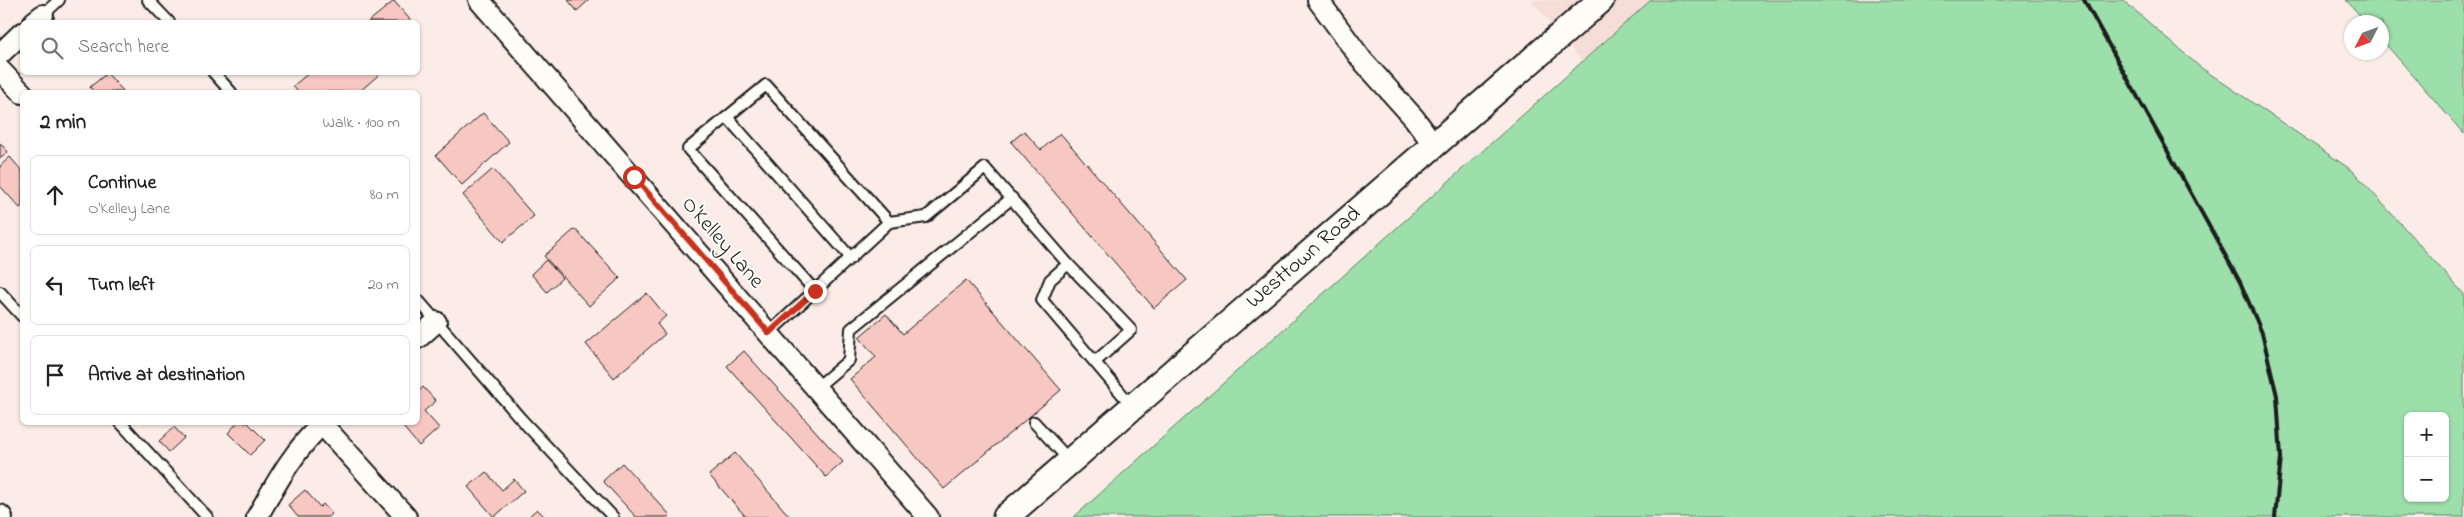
<!DOCTYPE html>
<meta charset="utf-8">
<style>
:root{--surface:#fff;--page:#f2f2f2;--text:#222;--muted:#767676;--line:#e0e0e0}
body{margin:0;font-family:"Indie Flower",sans-serif;background:var(--page);color:var(--text)}
.controls{position:absolute;right:15px;bottom:15px;display:grid;overflow:hidden;border-radius:8px;box-shadow:0 1px 4px #0004}
.controls button{width:45px;height:45px;display:grid;place-items:center;padding:0;border:0;border-bottom:1px solid var(--line);background:var(--surface);color:var(--text);font:25px sans-serif}
.compass{position:absolute;left:2344px;top:15px;width:45px;height:45px;border-radius:50%;background:var(--surface);box-shadow:0 1px 4px #0004;rotate:228deg}
.stop{position:absolute;width:15px;height:15px;margin:-11px;border:4px solid #c8321e;border-radius:50%;background:#fff}
.stop.end{background:#c8321e;border-color:#fff;box-shadow:0 1px 5px #0008}
.list{margin:0;padding:0;list-style:none}
h2{display:flex;justify-content:space-between;align-items:center;height:65px;margin:0;padding:0 20px;font-size:21px}
h2 small{font-size:16px;font-weight:400;color:var(--muted)}
.list li{display:grid;grid-template-columns:32px 1fr auto;gap:15px;align-items:center;box-sizing:border-box;height:80px;margin:0 10px 10px;padding:0 10px;border:1px solid var(--line);border-radius:8px}
.list b{display:block;font-size:19px;white-space:nowrap}
.list p{margin:0;font-size:16px;white-space:nowrap;color:var(--muted)}
.list em{font-size:16px;font-style:normal;color:var(--muted)}
.icon{flex:none;width:28px;height:28px;fill:none;stroke:currentColor;stroke-width:2;stroke-linecap:round;stroke-linejoin:round}
.map{position:relative;flex:none;width:2464px;height:517px;overflow:hidden}
.search{position:absolute;background:var(--surface);box-shadow:0 1px 4px #0004;left:20px;top:20px;width:400px;height:55px;display:flex;align-items:center;gap:12px;box-sizing:border-box;padding:0 18px;border-radius:8px;color:var(--muted);font-size:19px}
.panel{position:absolute;background:var(--surface);box-shadow:0 1px 4px #0004;left:20px;top:90px;width:400px;height:335px;border-radius:8px}
.map>svg:first-child{display:block}
.built{fill:#f6ddd8}
.green{fill:#9cdfaa;stroke:#5c7e63;fill-rule:evenodd}
.building{fill:#f7c7c2;stroke:#1c1c1c}
.lines{fill:none;stroke-linecap:round;stroke-linejoin:round}
.service-casing{stroke:#1c1c1c;stroke-width:14}
.minor-casing{stroke:#1c1c1c;stroke-width:24}
.tertiary-casing{stroke:#1c1c1c;stroke-width:29}
.service{stroke:#fdfcf7;stroke-width:10}
.minor{stroke:#fdfcf7;stroke-width:20}
.tertiary{stroke:#fdfcf7;stroke-width:25}
.rail{stroke:#1c1c1c;stroke-width:4}
.route{stroke:#c8321e;stroke-width:6}
.labels{text-anchor:middle;dominant-baseline:central;stroke-width:4;stroke-linejoin:round;paint-order:stroke}
.street-label{font-size:22px;fill:#1c1c1c;stroke:#fdfcf7}
</style>
<div class="map">
<svg width="2464" height="517" viewBox="0 0 2464 517">
<rect width="100%" height="100%" fill="#fbece7"/>
<filter id="ink" filterUnits="userSpaceOnUse"><feTurbulence type="fractalNoise" baseFrequency=".02" numOctaves="2"/><feDisplacementMap in="SourceGraphic" scale="10" xChannelSelector="R" yChannelSelector="G"/><feConvolveMatrix kernelMatrix="1 2 1 2 8 2 1 2 1" color-interpolation-filters="sRGB"/></filter>
<g filter="url(#ink)">
<polygon class="built" points="1531,0 1651,0 1582,62"/>
<g class="green">
<path d="M1651,0H2123L2200,67L2353,171L2464,294V517H1074ZM2408,416H2445V498H2408Z"/>
<polygon points="2346,0 2464,0 2464,134 2382,40 2382,22 2366,22"/>
</g>
<g class="building">
<polygon points="568,0 589,0 577,11"/>
<polygon points="394,1 412,22 368,22"/>
<polygon points="310,72 382,72 359,92 298,92 293,86"/>
<polygon points="107,73 124,92 94,92 90,87"/>
<polygon points="483,113 509,142 462,185 436,155"/>
<polygon points="1024,131 1041,150 1060,133 1187,280 1154,308 1011,142"/>
<polygon points="0,143 8,152 0,159"/>
<polygon points="10,157 22,171 22,206 20,208 0,186 0,166"/>
<polygon points="493,169 534,216 503,242 463,195"/>
<polygon points="575,229 620,278 589,306 544,256"/>
<polygon points="546,260 562,278 547,292 531,274"/>
<polygon points="966,280 1061,390 944,489 850,379 876,357 859,337 886,314 903,334"/>
<polygon points="647,293 666,316 657,324 665,334 614,378 586,344"/>
<polygon points="744,351 843,462 826,477 727,366"/>
<polygon points="423,387 436,401 424,411 439,428 419,446 399,422 418,422 418,392"/>
<polygon points="238,422 247,422 265,440 250,455 228,433"/>
<polygon points="174,427 184,438 169,452 159,441"/>
<polygon points="735,453 790,517 746,517 709,475"/>
<polygon points="622,463 670,515 668,517 636,517 603,481"/>
<polygon points="486,472 502,490 514,479 524,491 494,517 468,487"/>
<polygon points="305,490 320,507 323,504 332,514 329,517 298,517 288,505"/>
<polygon points="537,509 545,517 528,517"/>
</g>
<g class="lines">
<g class="service-casing">
<g id="service">
<polyline points="148,0 169,22"/>
<polyline points="43,15 59,0"/>
<polyline points="213,72 231,92"/>
<polyline points="727,117 851,258"/>
<polyline points="815,291 688,149 766,85 889,222"/>
<polyline points="0,292 22,316"/>
<polyline points="418,300 521,419 613,517"/>
<polyline points="769,333 889,222 926,217 985,168 1068,264"/>
<polyline points="1095,362 1131,330 1068,264 1050,280 1042,300 1132,406"/>
<polyline points="816,388 849,360 851,329 1012,198"/>
<polyline points="120,422 207,517"/>
<polyline points="1034,422 1070,461"/>
</g>
</g>
<g class="minor-casing">
<g id="minor">
<polyline points="479,0 928,517"/>
<polyline points="1318,0 1362,60 1414,118 1434,145"/>
<polyline points="34,22 43,15"/>
<polyline points="0,54 22,33"/>
<polyline points="0,70 22,93"/>
<polyline points="418,338 436,322"/>
<polyline points="320,422 406,517"/>
<polyline points="0,515 2,517"/>
<path d="M257,517C277,482 294,450 324,422"/>
</g>
</g>
<g class="tertiary-casing">
<polyline id="tertiary" points="1006,517 1601,0"/>
</g>
<use href="#service" class="service"/>
<use href="#minor" class="minor"/>
<use href="#tertiary" class="tertiary"/>
<polyline class="rail" points="2084,0 2240,282 2262,333 2277,396 2281,458 2275,517"/>
</g>
</g>
<g class="lines" filter="url(#ink)">
<polyline class="route" points="634,177 769,333 815,291"/>
</g>
<g class="labels">
<g class="street-label">
<text transform="translate(722 243) rotate(49)">O'Kelley Lane</text>
<text transform="translate(1304 258) rotate(-41)">Westtown Road</text>
</g>
</g>
</svg>
<div class="controls">
<button>+</button>
<button>−</button>
</div>
<svg class="compass" viewBox="-18 -18 36 36"><path d="M0-13l5 13h-10z" fill="#e53935"/><path d="M0 13l5-13h-10z" fill="#767676"/></svg>
<div class="stop" style="left:634px;top:177px"></div>
<div class="stop end" style="left:815px;top:291px"></div>
<div class="search"><svg class="icon" aria-label="search" viewBox="0 0 24 24"><circle cx="10" cy="10" r="6"/><path d="M15 15l6 6"/></svg>Search here</div>
<section class="panel">
<h2>2 min<small>Walk · 100 m</small></h2>
<ul class="list">
<li><svg class="icon" aria-label="ahead" viewBox="0 0 24 24"><path d="M12 20V5M6 11l6-6 6 6"/></svg><div><b>Continue</b><p>O'Kelley Lane</p></div><em>80 m</em></li>
<li><svg class="icon" aria-label="left" viewBox="0 0 24 24"><path d="M17 20v-9H6M10 6l-5 5 5 5"/></svg><div><b>Turn left</b></div><em>20 m</em></li>
<li><svg class="icon" aria-label="arrive" viewBox="0 0 24 24"><path d="M6 21V4h12l-3 4 3 4H6"/></svg><div><b>Arrive at destination</b></div></li>
</ul>
</section>
</div>
